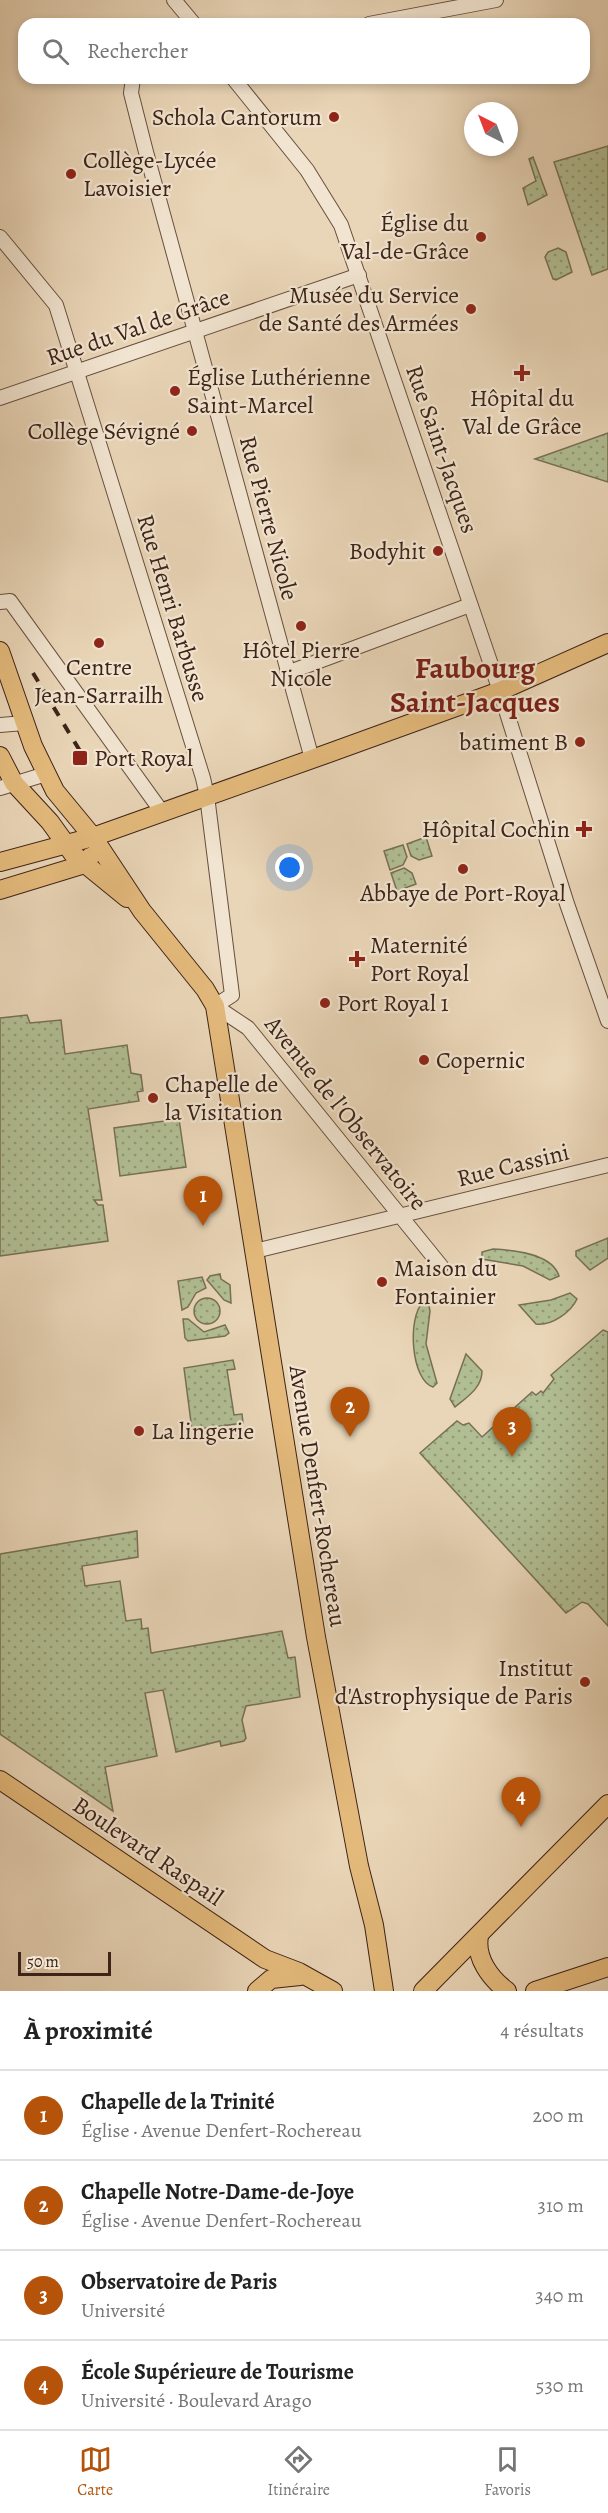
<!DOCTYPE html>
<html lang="fr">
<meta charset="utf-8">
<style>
:root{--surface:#fff;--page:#f2f2f2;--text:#222;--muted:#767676;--line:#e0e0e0;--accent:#b45309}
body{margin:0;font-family:Alegreya,serif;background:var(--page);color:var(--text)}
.compass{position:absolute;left:464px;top:102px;width:54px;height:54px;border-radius:50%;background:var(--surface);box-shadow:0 3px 9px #0003;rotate:318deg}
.scale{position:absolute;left:18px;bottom:15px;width:93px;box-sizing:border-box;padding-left:6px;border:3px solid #3d2318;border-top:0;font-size:16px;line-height:21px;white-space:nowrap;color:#3d2318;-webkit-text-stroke:4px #f1e4d0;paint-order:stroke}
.you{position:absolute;left:290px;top:868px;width:21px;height:21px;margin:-15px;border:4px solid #fff;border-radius:50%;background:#1a73e8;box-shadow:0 0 0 9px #1a73e833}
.badge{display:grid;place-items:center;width:39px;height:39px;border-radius:50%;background:var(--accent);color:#fff;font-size:20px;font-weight:700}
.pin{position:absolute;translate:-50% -50px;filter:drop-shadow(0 2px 3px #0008)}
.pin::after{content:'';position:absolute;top:32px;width:21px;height:18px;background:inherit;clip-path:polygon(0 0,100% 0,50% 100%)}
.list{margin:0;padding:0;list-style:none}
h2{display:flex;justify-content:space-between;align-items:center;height:78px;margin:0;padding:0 24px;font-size:26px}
h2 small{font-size:20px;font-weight:400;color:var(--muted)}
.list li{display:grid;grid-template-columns:39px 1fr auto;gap:18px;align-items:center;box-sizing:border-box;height:90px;padding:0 24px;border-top:2px solid var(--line)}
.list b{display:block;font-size:22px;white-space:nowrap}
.list p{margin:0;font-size:20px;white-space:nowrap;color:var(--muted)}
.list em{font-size:20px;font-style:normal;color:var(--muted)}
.icon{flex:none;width:33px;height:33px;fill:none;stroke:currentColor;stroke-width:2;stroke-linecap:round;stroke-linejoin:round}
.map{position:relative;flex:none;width:608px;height:1991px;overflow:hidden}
.search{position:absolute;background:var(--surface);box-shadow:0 3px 9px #0003;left:18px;right:18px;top:18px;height:66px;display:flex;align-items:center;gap:15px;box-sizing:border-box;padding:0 21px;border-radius:18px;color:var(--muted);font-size:22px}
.sheet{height:438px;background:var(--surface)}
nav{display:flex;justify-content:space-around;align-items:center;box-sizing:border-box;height:84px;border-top:2px solid var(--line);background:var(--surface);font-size:16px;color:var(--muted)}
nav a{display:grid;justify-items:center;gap:3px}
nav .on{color:var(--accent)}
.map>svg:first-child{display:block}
.grass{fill:url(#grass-dots);stroke:#777056;stroke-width:1.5}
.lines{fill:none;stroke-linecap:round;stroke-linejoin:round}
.minor-casing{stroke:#685040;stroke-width:16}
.major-casing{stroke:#3d2318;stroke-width:20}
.minor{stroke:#f1e4d0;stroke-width:14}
.major{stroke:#e4ba7c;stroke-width:18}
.rail{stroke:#3d2318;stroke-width:4;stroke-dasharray:10 10;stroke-linecap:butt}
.poi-dot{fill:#8f2418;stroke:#f1e4d0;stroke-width:2}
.labels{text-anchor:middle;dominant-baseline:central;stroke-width:4.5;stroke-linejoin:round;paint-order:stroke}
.poi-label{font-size:24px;fill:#3d2318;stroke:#f1e4d0;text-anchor:start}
.street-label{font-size:24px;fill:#3d2318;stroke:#f1e4d0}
.district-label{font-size:30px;font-weight:bold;fill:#7a1f14;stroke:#f1e4d0}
</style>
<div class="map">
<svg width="608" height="1991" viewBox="0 0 608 1991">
<defs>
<pattern id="grass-dots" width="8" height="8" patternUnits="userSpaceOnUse" patternTransform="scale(1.5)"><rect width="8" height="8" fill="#b1be93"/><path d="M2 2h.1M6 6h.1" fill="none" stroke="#919a77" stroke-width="1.8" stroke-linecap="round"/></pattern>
</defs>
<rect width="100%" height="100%" fill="#e9d5b7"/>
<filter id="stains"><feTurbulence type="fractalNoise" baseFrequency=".00333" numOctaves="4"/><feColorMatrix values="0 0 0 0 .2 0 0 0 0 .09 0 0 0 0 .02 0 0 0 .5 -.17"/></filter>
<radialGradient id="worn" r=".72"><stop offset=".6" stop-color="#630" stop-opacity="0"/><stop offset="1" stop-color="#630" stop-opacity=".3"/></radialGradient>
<g class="grass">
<polygon points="608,146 608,269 592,275 554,162"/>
<polygon points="533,157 547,195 528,205 523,188 536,181 529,159"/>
<polygon points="558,248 566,252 572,272 556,280 553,279 545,257 548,252"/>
<polygon points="608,433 608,482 535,459"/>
<polygon points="426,837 432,856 419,860 411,856 407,844"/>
<polygon points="403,845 407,857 403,865 390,870 384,851"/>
<polygon points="404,868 412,873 416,884 397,891 391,873"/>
<polygon points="27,1015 30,1023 61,1020 65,1054 127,1045 131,1073 141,1075 143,1091 137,1092 139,1101 88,1109 102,1200 94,1200 98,1205 103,1205 108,1241 0,1256 0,1018"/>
<polygon points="179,1119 186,1167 120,1176 114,1128"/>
<polygon points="608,1238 608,1258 590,1270 576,1256 576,1251"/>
<path d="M493,1249C512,1250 552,1253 559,1276L550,1280L523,1266L482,1259V1252Z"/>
<polygon points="220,1274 221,1279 230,1285 231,1303 224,1300 207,1280 210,1276"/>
<polygon points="202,1277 206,1288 196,1293 188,1307 182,1310 178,1281"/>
<path d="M570,1293L577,1299C571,1312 552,1326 536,1324L519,1305L551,1300Z"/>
<circle cx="207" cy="1311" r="13"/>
<path d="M423,1302L429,1306L430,1311L426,1344L437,1383L433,1387C411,1380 407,1318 423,1302Z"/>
<polygon points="183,1319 188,1319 204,1332 225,1325 229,1333 225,1336 188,1341 185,1338"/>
<polygon points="603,1330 608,1332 608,1626 588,1604 582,1602 566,1613 420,1453 457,1421 463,1425 469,1423 482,1437 532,1392 536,1395 541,1391 543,1393 554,1379 551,1375"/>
<path d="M466,1354L482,1371C482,1388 467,1397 455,1407L450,1399Z"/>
<polygon points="233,1360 235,1369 227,1370 234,1415 242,1414 243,1423 192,1430 184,1368"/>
<polygon points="137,1531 138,1557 82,1566 85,1586 120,1581 126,1621 141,1619 142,1629 148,1628 151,1653 282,1631 288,1658 295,1657 300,1697 246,1706 242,1720 246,1738 244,1741 221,1746 220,1741 176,1752 163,1690 145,1693 157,1756 105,1767 113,1811 0,1734 0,1554"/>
</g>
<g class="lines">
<g class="minor-casing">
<g id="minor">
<polyline points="174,0 194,24"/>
<polyline points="369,24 496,0"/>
<polyline points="133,78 131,93 146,152 312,759"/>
<polyline points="233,78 307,170 341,225 500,691 567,904 608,1021"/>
<polyline points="0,237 56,305 203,778 207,796 232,995 215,1006 248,1028 441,1266"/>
<polyline points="0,398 359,275"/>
<polyline points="0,602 10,601 162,812"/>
<polyline points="287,673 470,605"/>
<polyline points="0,725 24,723"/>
<polyline points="0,788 46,774"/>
<polyline points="255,1251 608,1165"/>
</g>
</g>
<g class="major-casing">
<g id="major">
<polyline points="0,651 33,746 55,791 93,837 142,911 205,989 215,1006 316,1637 359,1866 374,1925 384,1991"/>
<polyline points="0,756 14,783 50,822 73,854 127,898"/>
<polyline points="0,862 93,837 329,753 500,691 608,643"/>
<polyline points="0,890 85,864 90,857"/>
<polyline points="0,1780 265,1959 299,1972 333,1991"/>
<path d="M479,1936C475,1958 490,1978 507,1991"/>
<polyline points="257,1991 271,1979 300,1976"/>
<polyline points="423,1991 608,1804"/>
<polyline points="535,1991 608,1967"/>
</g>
</g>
<use href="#minor" class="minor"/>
<use href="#major" class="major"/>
<polyline class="rail" points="33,673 83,756"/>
</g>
<g class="poi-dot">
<circle cx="334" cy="117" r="6"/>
<circle cx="71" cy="174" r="6"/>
<circle cx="481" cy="237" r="6"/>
<circle cx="471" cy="309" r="6"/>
<path d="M519 364h6v6h6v6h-6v6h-6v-6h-6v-6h6z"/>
<circle cx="175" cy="391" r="6"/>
<circle cx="192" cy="431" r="6"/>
<circle cx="438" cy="551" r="6"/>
<circle cx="301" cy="626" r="6"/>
<circle cx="99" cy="643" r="6"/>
<circle cx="580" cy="742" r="6"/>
<rect x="72" y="750" width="16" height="16" rx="3"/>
<path d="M581 820h6v6h6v6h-6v6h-6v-6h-6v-6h6z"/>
<circle cx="463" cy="869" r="6"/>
<path d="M354 950h6v6h6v6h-6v6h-6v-6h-6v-6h6z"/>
<circle cx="325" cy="1003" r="6"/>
<circle cx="424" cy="1060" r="6"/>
<circle cx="153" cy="1098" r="6"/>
<circle cx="382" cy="1282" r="6"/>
<circle cx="139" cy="1431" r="6"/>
<circle cx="585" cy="1682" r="6"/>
</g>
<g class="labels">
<g class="poi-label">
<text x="322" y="117" text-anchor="end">Schola Cantorum</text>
<text x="83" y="160">Collège-Lycée<tspan x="83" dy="28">Lavoisier</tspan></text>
<text x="469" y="223" text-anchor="end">Église du<tspan x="469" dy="28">Val-de-Grâce</tspan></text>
<text x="459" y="295" text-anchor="end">Musée du Service<tspan x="459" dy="28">de Santé des Armées</tspan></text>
<text x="187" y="377">Église Luthérienne<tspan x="187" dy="28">Saint-Marcel</tspan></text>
<text x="522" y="398" text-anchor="middle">Hôpital du<tspan x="522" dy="28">Val de Grâce</tspan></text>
<text x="180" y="431" text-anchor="end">Collège Sévigné</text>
<text x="426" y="551" text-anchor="end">Bodyhit</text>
<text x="301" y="650" text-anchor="middle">Hôtel Pierre<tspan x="301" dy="28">Nicole</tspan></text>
<text x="99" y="667" text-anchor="middle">Centre<tspan x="99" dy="28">Jean-Sarrailh</tspan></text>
<text x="568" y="742" text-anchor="end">batiment B</text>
<text x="94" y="758">Port Royal</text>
<text x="570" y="829" text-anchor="end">Hôpital Cochin</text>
<text x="463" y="893" text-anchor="middle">Abbaye de Port-Royal</text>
<text x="370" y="945">Maternité<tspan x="370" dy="28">Port Royal</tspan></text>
<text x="337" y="1003">Port Royal 1</text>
<text x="436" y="1060">Copernic</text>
<text x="165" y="1084">Chapelle de<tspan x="165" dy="28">la Visitation</tspan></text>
<text x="394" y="1268">Maison du<tspan x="394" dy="28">Fontainier</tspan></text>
<text x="151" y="1431">La lingerie</text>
<text x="573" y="1668" text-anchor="end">Institut<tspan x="573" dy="28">d'Astrophysique de Paris</tspan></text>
</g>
<g class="street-label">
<text transform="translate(138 327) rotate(-19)">Rue du Val de Grâce</text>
<text transform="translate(442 449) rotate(71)">Rue Saint-Jacques</text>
<text transform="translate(269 518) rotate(75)">Rue Pierre Nicole</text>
<text transform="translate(173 608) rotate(73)">Rue Henri Barbusse</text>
<text transform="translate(346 1113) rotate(51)">Avenue de l'Observatoire</text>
<text transform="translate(513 1165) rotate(-14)">Rue Cassini</text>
<text transform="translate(318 1496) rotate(81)">Avenue Denfert-Rochereau</text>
<text transform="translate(148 1851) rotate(34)">Boulevard Raspail</text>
</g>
<g class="district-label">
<text x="475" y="668">Faubourg<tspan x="475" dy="34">Saint-Jacques</tspan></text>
</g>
</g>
<rect width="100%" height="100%" filter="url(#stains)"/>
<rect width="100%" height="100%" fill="url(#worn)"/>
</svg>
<svg class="compass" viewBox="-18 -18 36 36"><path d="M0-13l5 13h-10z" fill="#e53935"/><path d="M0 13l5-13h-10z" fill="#767676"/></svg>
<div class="scale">50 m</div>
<div class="you"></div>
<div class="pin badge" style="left:203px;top:1226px">1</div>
<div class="pin badge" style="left:350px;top:1437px">2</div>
<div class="pin badge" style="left:512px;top:1457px">3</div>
<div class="pin badge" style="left:521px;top:1827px">4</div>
<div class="search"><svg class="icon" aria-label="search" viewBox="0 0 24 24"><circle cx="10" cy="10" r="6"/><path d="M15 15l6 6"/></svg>Rechercher</div>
</div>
<section class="sheet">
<h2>À proximité<small>4 résultats</small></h2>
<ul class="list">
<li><span class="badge">1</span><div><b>Chapelle de la Trinité</b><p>Église · Avenue Denfert-Rochereau</p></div><em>200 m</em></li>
<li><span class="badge">2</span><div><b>Chapelle Notre-Dame-de-Joye</b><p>Église · Avenue Denfert-Rochereau</p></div><em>310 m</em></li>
<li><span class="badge">3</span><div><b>Observatoire de Paris</b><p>Université</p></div><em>340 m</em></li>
<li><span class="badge">4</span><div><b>École Supérieure de Tourisme</b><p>Université · Boulevard Arago</p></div><em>530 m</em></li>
</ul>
</section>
<nav>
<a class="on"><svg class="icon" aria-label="map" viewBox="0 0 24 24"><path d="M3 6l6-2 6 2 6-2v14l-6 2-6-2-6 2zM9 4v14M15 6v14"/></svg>Carte</a>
<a><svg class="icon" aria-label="directions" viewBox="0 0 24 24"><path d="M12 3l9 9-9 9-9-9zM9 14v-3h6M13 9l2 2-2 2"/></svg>Itinéraire</a>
<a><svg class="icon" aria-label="saved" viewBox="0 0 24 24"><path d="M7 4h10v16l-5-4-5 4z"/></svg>Favoris</a>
</nav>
